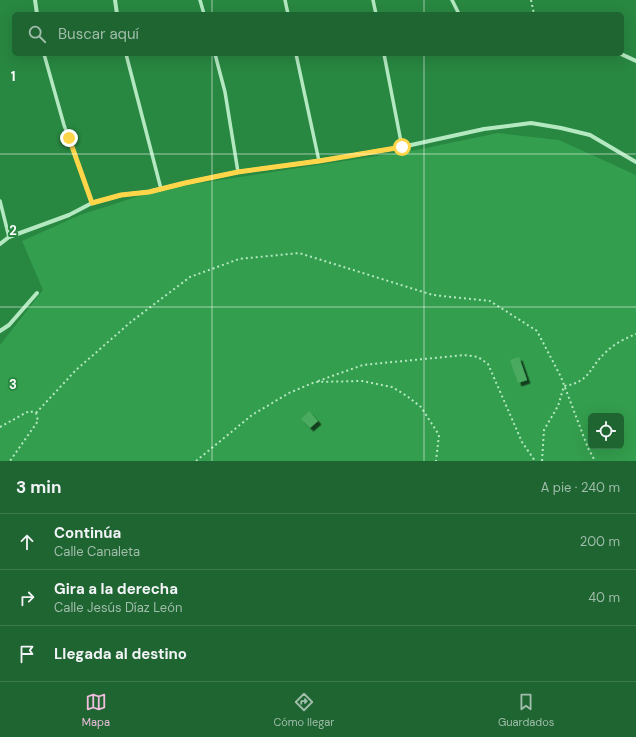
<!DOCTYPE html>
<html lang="es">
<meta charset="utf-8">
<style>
:root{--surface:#1e6531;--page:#266b39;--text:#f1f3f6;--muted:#a1bdab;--line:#3c794d;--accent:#f1bdde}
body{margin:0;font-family:"DM Sans",sans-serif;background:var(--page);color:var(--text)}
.controls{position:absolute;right:12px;bottom:12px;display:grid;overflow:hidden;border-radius:6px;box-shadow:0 4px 16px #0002}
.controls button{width:36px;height:36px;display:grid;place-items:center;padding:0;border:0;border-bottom:1px solid var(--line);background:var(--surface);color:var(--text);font:20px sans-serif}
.stop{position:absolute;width:12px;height:12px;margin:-9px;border:3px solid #ffd54a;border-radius:50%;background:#fff}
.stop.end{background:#ffd54a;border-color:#fff;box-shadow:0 1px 4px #0008}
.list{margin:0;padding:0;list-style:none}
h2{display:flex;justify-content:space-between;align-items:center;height:52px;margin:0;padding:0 16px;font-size:17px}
h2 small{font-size:13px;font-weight:400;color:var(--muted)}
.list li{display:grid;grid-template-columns:26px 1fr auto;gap:12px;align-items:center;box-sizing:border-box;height:56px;padding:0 16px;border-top:1px solid var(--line)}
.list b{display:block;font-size:15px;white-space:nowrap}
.list p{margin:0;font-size:13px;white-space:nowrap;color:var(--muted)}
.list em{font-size:13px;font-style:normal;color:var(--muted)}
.icon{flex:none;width:22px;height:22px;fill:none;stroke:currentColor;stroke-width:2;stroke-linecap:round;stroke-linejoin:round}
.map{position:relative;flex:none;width:636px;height:461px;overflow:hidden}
.search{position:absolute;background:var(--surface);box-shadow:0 4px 16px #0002;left:12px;right:12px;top:12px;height:44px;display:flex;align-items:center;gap:10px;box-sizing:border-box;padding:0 14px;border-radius:6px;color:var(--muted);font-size:15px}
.sheet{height:220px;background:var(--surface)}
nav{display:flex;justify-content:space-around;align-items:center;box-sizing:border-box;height:56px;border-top:1px solid var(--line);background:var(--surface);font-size:11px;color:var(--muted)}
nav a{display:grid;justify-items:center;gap:2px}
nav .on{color:var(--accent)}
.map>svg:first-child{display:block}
.green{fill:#339e4d;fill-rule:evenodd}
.building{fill:#49aa61;filter:url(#shadow)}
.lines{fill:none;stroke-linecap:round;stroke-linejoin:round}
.path{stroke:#b4e8c1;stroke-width:2;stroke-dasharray:2 3;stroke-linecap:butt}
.pedestrian{stroke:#b4e8c1;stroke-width:3.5}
.minor{stroke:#b4e8c1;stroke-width:4}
.route{stroke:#ffd54a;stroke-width:5}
.grid{fill:none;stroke:#fff;stroke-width:1;stroke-opacity:0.55}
.grid-label{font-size:13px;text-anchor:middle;font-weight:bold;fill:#fff;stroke:#288741;stroke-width:4;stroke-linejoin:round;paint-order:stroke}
</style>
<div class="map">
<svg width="636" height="461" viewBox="0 0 636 461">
<defs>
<filter id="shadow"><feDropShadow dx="3.5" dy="3.5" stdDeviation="0" flood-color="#0009"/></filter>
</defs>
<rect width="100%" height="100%" fill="#288741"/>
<path class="green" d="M498,133L559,140L636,175V461H0V345L43,290L22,241L80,215L161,189L416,150ZM591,416H621V446H591Z"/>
<g class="building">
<polygon points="519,357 527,380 518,383 510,360"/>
<polygon points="309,411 318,421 310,428 301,419"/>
</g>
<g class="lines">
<g class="path">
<polyline points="531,0 534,14"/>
<polyline points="318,381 363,365 464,355 478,357 488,364 522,442 535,461"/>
<polyline points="36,413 76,370 132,321 190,277 239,259 299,253 433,295 490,301 537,331 561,377 588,448 595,461"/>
<polyline points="0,427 29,411 36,413 38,421 10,461"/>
<polyline points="196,461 252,415 289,393 315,382 362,381 392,387 407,396 421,407 439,435 436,461"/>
<path d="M542,461L544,430L558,406L564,386C591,382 589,367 606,352C614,344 626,338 636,334"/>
</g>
<g class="pedestrian">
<polyline points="200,0 204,14"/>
<polyline points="285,0 288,14"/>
<polyline points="373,0 376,14"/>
<polyline points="452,0 459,14"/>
<polyline points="44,54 64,125 92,203"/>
<polyline points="126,54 161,189"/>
<polyline points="215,54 225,92 238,172"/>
<polyline points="296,54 319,161"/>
<polyline points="384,54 402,147"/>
<polyline points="0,201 9,237"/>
</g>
<g class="minor">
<polyline points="35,0 37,14"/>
<polyline points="115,0 117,14"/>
<polyline points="485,54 489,54"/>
<polyline points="621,54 636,61"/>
<polyline points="0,244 9,237 69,215 92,203 121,195 149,192 185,183 238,172 319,161 402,147 484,129 531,123 561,128 590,135 636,162"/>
<polyline points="0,331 9,325 37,293"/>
</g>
</g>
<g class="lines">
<polyline class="route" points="69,138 92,203 121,195 149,192 185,183 238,172 319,161 402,147"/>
</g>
<path class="grid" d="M212,0V14M424,0V14M212,54V461M424,54V461M0,154H636M0,307H636"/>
<g class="grid-label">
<text x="13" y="81">1</text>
<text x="13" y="235">2</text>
<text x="13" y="389">3</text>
</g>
</svg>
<div class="controls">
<button><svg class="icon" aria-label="locate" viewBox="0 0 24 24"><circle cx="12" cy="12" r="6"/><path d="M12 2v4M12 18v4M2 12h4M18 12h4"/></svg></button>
</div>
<div class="stop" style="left:402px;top:147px"></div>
<div class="stop end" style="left:69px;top:138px"></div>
<div class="search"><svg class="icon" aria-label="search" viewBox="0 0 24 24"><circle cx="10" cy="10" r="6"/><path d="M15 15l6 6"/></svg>Buscar aquí</div>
</div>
<section class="sheet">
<h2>3 min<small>A pie · 240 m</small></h2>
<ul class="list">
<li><svg class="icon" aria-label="ahead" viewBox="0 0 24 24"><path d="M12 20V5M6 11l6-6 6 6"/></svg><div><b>Continúa</b><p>Calle Canaleta</p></div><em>200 m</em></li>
<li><svg class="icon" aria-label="right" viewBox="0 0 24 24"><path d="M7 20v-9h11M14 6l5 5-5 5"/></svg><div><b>Gira a la derecha</b><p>Calle Jesús Díaz León</p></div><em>40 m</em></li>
<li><svg class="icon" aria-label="arrive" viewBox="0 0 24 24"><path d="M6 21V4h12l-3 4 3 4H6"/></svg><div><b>Llegada al destino</b></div></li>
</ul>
</section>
<nav>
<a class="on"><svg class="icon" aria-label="map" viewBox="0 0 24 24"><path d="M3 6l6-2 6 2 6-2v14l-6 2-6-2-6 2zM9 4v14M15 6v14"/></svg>Mapa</a>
<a><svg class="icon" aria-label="directions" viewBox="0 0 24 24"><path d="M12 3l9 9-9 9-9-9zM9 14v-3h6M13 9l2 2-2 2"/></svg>Cómo llegar</a>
<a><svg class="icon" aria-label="saved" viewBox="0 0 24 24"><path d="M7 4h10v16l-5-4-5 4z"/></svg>Guardados</a>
</nav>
